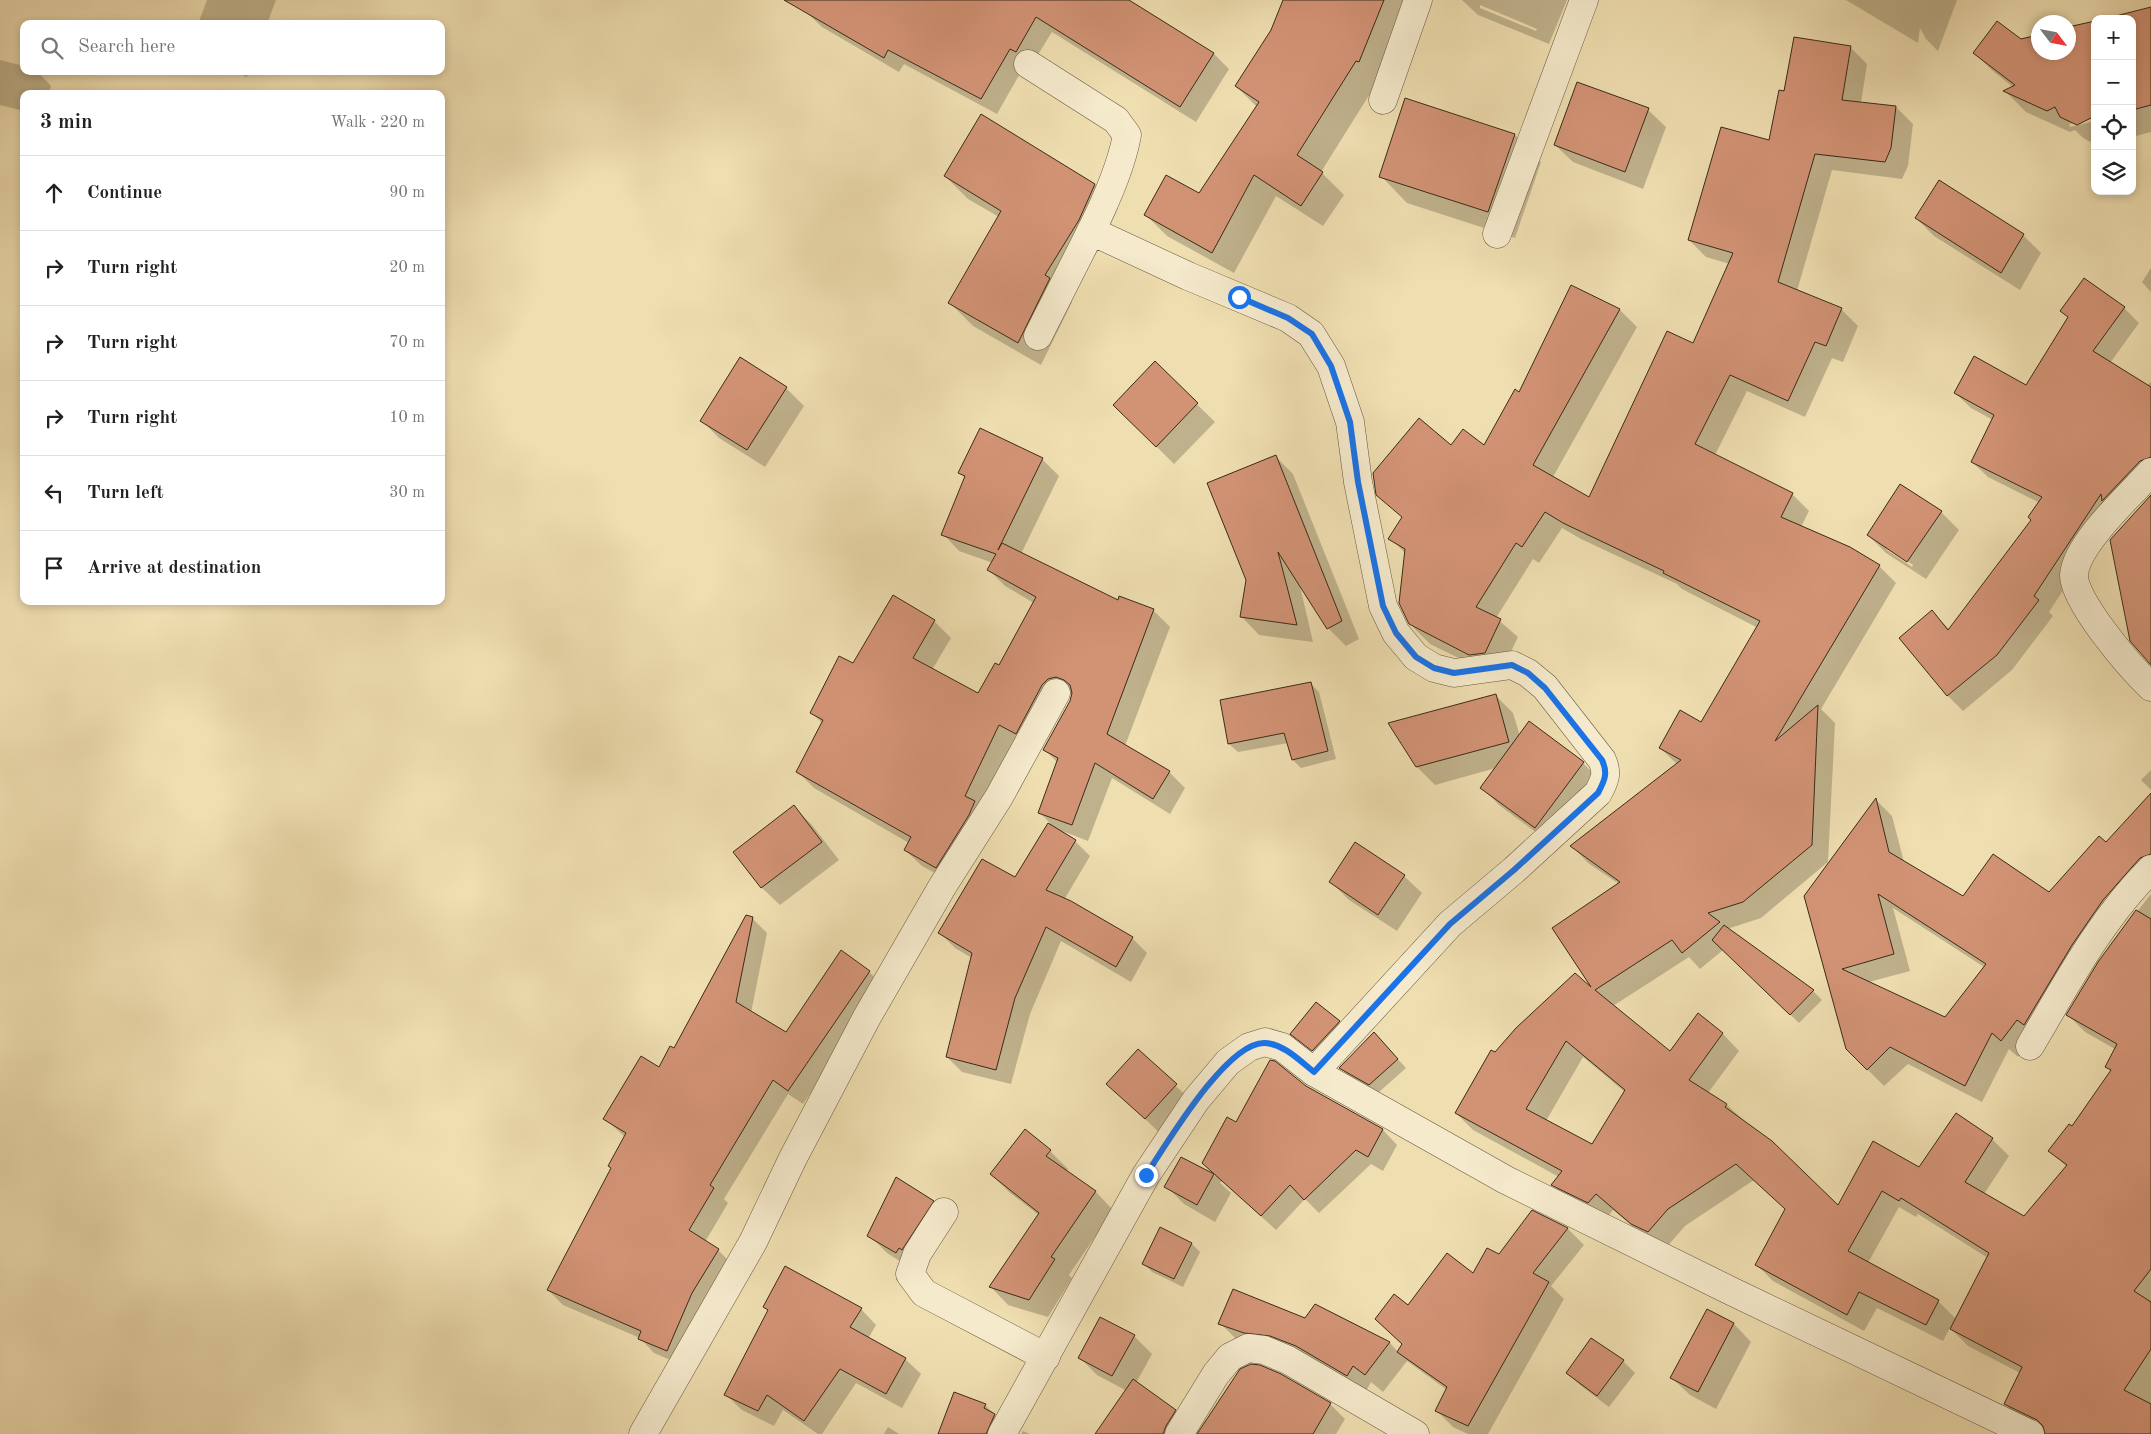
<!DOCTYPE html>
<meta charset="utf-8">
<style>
:root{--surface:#fff;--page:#f6f6f6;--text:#222;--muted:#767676;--line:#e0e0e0}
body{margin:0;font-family:"Old Standard TT",serif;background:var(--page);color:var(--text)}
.controls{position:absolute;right:15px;top:15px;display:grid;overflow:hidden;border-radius:10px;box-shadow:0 2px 8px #0003}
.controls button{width:45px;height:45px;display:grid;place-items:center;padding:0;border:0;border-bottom:1px solid var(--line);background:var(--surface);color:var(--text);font:25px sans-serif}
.compass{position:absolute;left:2031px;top:15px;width:45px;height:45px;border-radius:50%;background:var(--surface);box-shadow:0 2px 8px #0003;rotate:122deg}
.stop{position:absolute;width:15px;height:15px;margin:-11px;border:4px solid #1a73e8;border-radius:50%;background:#fff}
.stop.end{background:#1a73e8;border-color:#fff;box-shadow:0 1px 5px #0008}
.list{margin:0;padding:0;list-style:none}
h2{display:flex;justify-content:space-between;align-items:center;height:65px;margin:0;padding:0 20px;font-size:21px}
h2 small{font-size:16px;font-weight:400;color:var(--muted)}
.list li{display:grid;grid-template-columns:32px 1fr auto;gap:15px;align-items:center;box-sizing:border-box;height:75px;padding:0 20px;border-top:1px solid var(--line)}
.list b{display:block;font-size:19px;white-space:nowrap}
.list em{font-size:16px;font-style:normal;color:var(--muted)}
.icon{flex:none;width:28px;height:28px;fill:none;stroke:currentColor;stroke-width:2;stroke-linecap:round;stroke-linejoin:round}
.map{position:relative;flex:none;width:2151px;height:1434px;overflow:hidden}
.search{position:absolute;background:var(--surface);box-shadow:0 2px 8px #0003;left:20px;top:20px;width:425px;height:55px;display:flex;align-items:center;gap:12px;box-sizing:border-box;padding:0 18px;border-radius:10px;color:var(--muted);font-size:19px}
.panel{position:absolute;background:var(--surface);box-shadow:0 2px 8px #0003;left:20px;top:90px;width:425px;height:515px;border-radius:10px}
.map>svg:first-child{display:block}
.shadow{fill:#0003;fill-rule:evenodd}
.building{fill:#d29375;stroke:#392b19;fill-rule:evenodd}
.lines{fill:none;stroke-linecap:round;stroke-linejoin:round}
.minor-casing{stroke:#66583f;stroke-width:29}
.minor{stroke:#f5eacc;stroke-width:28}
.route{stroke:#1a73e8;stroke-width:6}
</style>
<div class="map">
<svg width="2151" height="1434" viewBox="0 0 2151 1434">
<rect width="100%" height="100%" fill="#efdeb0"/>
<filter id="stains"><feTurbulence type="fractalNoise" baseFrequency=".004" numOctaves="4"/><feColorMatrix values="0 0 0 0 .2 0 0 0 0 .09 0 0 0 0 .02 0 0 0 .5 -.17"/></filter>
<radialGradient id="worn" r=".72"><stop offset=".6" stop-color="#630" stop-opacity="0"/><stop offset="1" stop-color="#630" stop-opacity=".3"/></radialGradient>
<g class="shadow">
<polygon points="207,0 276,0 267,24 198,24"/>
<polygon points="813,0 1127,0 1214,54 1229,69 1196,122 1052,32 1031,66 1026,63 997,114 904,64 899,72 822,27 806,12"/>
<polygon points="1284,0 1414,0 1378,81 1321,172 1344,195 1323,226 1276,196 1234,273 1167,236 1146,215 1200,195 1257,107 1236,86 1272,31"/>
<path d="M1462,0H1567L1549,44L1478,15ZM1480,5L1537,29L1536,31L1480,8Z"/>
<polygon points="1846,0 1957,0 1938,51 1926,39 1920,28 1918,43"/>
<polygon points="2151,9 2151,132 2132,137 2132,19"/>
<polygon points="2021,40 2095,94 2095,118 2069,124 2070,127 2095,121 2095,144 2083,138 2075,130 2070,132 2026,112 2005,91 2013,87 1994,72 1973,52"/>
<path d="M1850,47L1867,64L1861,103L1896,107L1913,124L1908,166L1902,179L1832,170L1797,291L1841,309L1858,326L1843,362L1832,358L1805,417L1747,391L1715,455L1792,494L1809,511L1801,527L1879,566L1896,583L1821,709L1835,723L1828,862L1761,918L1727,929L1813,991L1822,1000L1799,1023L1723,950L1700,969L1689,957L1613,1006L1670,1053L1723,1034L1739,1051L1708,1093L1726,1104L1838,1207L1920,1168L1956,1115L1992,1139L2009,1156L1984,1194L2024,1218L2067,1167L2050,1151L2072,1128L2112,1072L2107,1066L2115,1049L2085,1032L2068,1015L2114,941L2151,894V1434H2046L2045,1432L2022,1421L2005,1404L2020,1373L1968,1346L1950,1328L1943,1341L1877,1308L1864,1331L1773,1281L1756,1264L1786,1210L1754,1180L1685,1226L1665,1249L1650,1241L1613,1210L1606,1219L1570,1202L1553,1185L1559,1177L1473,1130L1456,1113L1495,1053L1596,991L1553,929L1619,884L1588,863L1572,846L1677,764L1660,748L1702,724L1758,628L1682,589L1677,584L1581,539L1562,528L1539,563L1533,559L1496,618L1518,637L1502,670L1487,672L1430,644L1413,627L1400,603L1406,554L1390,538L1403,518L1378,494L1451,447H1484L1520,394L1572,287L1620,310L1637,327L1553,477L1589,499L1694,345L1730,264L1706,257L1689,240L1769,142L1785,92ZM1583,1057L1625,1092L1593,1146L1546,1121ZM1899,1207L1916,1217L1918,1214L1988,1258L1956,1319L1938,1301L1868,1263Z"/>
<polygon points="0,60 24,66 24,71 37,71 51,86 49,94 24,94 24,111 0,105"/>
<polygon points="233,71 249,71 247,77"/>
<polygon points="1578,83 1648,110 1666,127 1643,189 1573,162 1555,145"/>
<polygon points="1406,100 1515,135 1541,162 1515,238 1407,203 1381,176"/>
<polygon points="982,116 1095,185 1118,208 1102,244 1068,298 1072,302 1041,365 973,326 950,303 999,217 968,199 945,176"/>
<polygon points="1940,182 2023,235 2041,253 2020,290 1934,236 1916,218"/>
<polygon points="2151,268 2151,292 2142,282"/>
<polygon points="2124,308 2139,323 2110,363 2146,386 2151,382 2151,470 2106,524 2049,612 2053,616 2012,670 1963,711 1948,696 1901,638 1932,612 1950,630 2032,520 2040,503 1988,477 1972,462 1993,420 1971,408 1955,393 2026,387 2069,318 2062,311"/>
<polygon points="1155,363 1215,422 1174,464 1115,405"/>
<polygon points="786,388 804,406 765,467 719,438 701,420"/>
<polygon points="1275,456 1293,474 1359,639 1346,646 1328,628 1299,582 1313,642 1259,635 1242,617"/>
<polygon points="1042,459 1059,476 1021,554 1118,602 1153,610 1170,627 1125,746 1169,772 1185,788 1170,814 1112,778 1088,841 1062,831 1075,841 1090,856 1064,900 1132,938 1147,953 1131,982 1061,941 1030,1014 1011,1084 962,1072 947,1057 972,958 955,948 940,933 1016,878 1050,823 1039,812 1058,763 1044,749 1071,701 1072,694 1064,696 953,883 922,866 905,850 909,843 814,788 797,771 823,724 811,712 854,665 894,597 934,621 951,638 932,670 978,694 999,667 1034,603 1005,586 989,570 993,563 959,551 943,534 965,478 959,472"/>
<path d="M1941,512L1959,530L1926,579L1886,553L1868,535ZM1887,547L1913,565L1912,567L1887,550Z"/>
<polygon points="1310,683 1319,692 1336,759 1301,768 1293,760 1288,743 1238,752 1229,744 1221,701"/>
<polygon points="1495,695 1513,713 1520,736 1530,723 1583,763 1601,781 1553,845 1499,805 1482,788 1496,768 1435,785 1417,767"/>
<polygon points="2151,770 2151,790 2141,780"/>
<path d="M2151,795V882L2018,1057L2009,1049L1982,1102L1908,1064L1884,1086L1867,1069L1805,896L1876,800L1892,816L1904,862L1964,898L2050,894L2106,844ZM1893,908L1984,967L1945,1018L1869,982L1910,971Z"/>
<polygon points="794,807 812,825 839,860 780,905 762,888 735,852"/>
<polygon points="1404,876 1422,893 1397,931 1349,900 1331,882"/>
<polygon points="752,918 767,933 751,1013 786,1034 869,972 884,986 803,1104 788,1094 724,1199 728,1203 705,1242 718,1250 733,1265 682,1365 654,1353 640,1338 563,1305 548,1290 612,1169 625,1137 605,1119 659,1069 675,1050"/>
<polygon points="1339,1022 1347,1031 1322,1059 1292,1034"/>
<polygon points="1383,1043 1406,1068 1378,1093 1349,1077 1341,1068"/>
<polygon points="1138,1051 1194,1103 1163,1136 1108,1084"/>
<polygon points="1306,1087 1383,1130 1397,1145 1383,1171 1371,1164 1319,1213 1305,1199 1276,1230 1222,1181 1220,1183 1231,1193 1215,1222 1184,1204 1166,1186 1181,1158 1217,1177 1203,1163 1236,1124"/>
<polygon points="1025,1131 1050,1151 1068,1169 1066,1172 1096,1192 1113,1210 1069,1275 1072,1278 1048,1317 1008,1305 991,1287 1039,1215 1009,1192 991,1174"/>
<polygon points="933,1202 951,1219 914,1270 887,1253 869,1235"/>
<polygon points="1533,1212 1568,1229 1584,1245 1551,1286 1564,1299 1488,1434 1468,1434 1453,1427 1437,1411 1447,1390 1407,1361 1383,1392 1371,1382 1365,1393 1238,1341 1220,1323 1305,1320 1316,1306 1390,1343 1398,1352 1403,1344 1408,1307 1473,1275 1500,1256"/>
<polygon points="1192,1244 1200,1252 1183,1287 1152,1272 1144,1264"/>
<polygon points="764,1307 861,1309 876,1325 868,1339 905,1359 921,1374 902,1408 856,1383 822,1434 818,1434 783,1410 774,1426 742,1410 726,1395 768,1311"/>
<polygon points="1708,1311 1734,1324 1751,1342 1716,1409 1690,1395 1672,1378"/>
<polygon points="1134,1336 1152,1354 1136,1383 1175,1411 1189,1425 1184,1434 1118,1434 1127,1391 1097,1375 1079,1357"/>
<polygon points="1623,1361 1635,1373 1609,1407 1580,1385 1568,1373"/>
<polygon points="1280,1375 1330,1404 1345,1419 1336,1434 1199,1434"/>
<polygon points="985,1405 1002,1422 1010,1434 939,1434"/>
<polygon points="888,1427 899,1434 884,1434"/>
<polygon points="1023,1431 1030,1434 1021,1434"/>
</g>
<g class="building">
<polygon points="784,0 1129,0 1214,53 1180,107 1036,17 1016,52 1010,49 981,99 888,50 884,58"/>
<polygon points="1283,0 1384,0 1359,62 1356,61 1297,155 1323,172 1301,206 1254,175 1212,253 1144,215 1166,175 1199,193 1259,102 1235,86 1271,30"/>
<polygon points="2151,7 2151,105 2132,110 2132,19 2104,19"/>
<polygon points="1997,21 2021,39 2038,35 2038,52 2068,52 2068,27 2095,21 2095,116 2077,125 2060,117 2055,107 2047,111 2003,91 2015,85 1973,53"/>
<path d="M1794,37L1851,46L1842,100L1896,106L1891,148L1885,162L1815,154L1778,282L1842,308L1826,346L1815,342L1788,401L1730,375L1695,444L1793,493L1781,517L1850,547L1880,565L1775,741L1818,705L1812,845L1743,902L1708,913L1720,922L1682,953L1672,940L1595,990L1670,1051L1698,1013L1723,1033L1689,1080L1727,1104L1725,1107L1772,1141L1838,1205L1873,1141L1919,1167L1956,1113L1993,1138L1965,1182L2024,1216L2067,1165L2048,1151L2069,1124L2072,1126L2111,1070L2105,1067L2117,1044L2066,1015L2098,962L2136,910L2151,919V1269L2134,1291L2151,1302V1349L2124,1390L2151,1404V1434H2045L2043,1426L2037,1420L2004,1404L2022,1367L1950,1329L1989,1253L1901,1198L1899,1201L1882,1191L1848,1251L1939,1300L1926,1325L1859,1292L1847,1315L1755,1265L1785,1209L1736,1164L1668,1209L1648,1232L1631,1224L1596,1194L1588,1203L1551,1185L1562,1171L1455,1113L1491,1050L1495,1052L1516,1028L1575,973L1591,987L1552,928L1620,882L1570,846L1681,760L1659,748L1680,710L1701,722L1760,621L1663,573L1664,571L1563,523L1545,512L1522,547L1516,543L1476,607L1501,619L1485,653L1469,655L1409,624L1399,603L1405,549L1388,539L1402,517L1376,495L1373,473L1419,418L1451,445L1463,429L1484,445L1515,389L1519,392L1571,285L1620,309L1533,465L1589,497L1667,331L1693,343L1733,253L1688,240L1721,127L1769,140L1779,90L1784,91ZM1566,1041L1625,1090L1592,1144L1526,1109Z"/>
<polygon points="1577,82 1649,108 1625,172 1554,145"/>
<polygon points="1405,98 1515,134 1488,212 1379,177"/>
<polygon points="981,114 1095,184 1079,220 1045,275 1050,278 1018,343 948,303 1001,211 944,176"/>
<polygon points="1939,180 2024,234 2001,273 1915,218"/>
<polygon points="2084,278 2125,307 2093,351 2151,387 2151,457 2140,461 2102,501 2101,494 2034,596 2039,600 1997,655 1947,696 1899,638 1932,610 1948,630 2031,520 2028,517 2042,497 1971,462 1994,415 1954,393 1974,356 2026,385 2068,317 2060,311"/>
<polygon points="740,357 787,387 747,450 700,421"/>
<polygon points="1155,361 1198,403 1156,447 1113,405"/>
<polygon points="980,428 1043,458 998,550 1002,543 1118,600 1119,596 1154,609 1107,734 1170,771 1153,799 1095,763 1072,825 1038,813 1058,758 1043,750 1070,701 1072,693 1070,685 1064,680 1056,677 1048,679 1042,685 1016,734 999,725 965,796 975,801 969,815 936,868 904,850 911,837 796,772 823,720 810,713 839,656 853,663 893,595 935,620 913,658 978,693 995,663 999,665 1036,597 987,570 996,554 941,535 965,476 958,473"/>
<polygon points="1276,455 1342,621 1327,629 1278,552 1297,625 1240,617 1246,580 1207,483"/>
<polygon points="1900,484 1942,511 1907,562 1867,535"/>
<polygon points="2151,495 2151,665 2130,641 2110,540"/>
<polygon points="1311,682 1328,751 1292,760 1284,733 1228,744 1220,700"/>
<polygon points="1496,694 1509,742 1416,767 1388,723"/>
<polygon points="1529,721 1584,762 1535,828 1480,788"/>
<path d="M2151,793V854L2140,858L2103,900L2072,945L2024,1025L2017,1020L2001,1041L1992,1033L1965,1086L1890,1047L1867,1070L1846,1049L1804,896L1876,798L1889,852L1963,896L1993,854L2049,892L2099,836L2106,842ZM1878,894L1986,964L1945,1017L1842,969L1894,954Z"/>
<polygon points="794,805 822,842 761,888 733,852"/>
<polygon points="1048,823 1076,840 1046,890 1071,901 1133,937 1116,967 1046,927 1015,998 996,1070 946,1057 972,953 938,933 982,859 1015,877"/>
<polygon points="1355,842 1405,875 1378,915 1329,882"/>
<polygon points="746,915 753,917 736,1002 786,1032 841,950 870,971 788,1091 773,1080 710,1185 714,1188 689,1230 719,1249 692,1293 667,1351 638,1339 641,1331 547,1290 611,1168 608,1166 626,1133 603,1119 641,1056 659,1067 670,1046 674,1048"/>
<polygon points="1724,925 1814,990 1790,1015 1712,940"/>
<polygon points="1316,1002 1340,1021 1312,1051 1290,1034"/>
<polygon points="1374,1032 1398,1059 1369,1085 1339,1068"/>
<polygon points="1138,1049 1177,1084 1145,1119 1106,1084"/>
<polygon points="1270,1060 1275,1061 1306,1086 1383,1129 1368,1157 1356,1150 1304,1200 1290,1185 1261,1216 1202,1163 1227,1117 1236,1122"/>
<polygon points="1025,1129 1051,1150 1046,1156 1096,1191 1051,1257 1055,1259 1029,1300 989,1287 1039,1213 990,1174"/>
<polygon points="1181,1157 1214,1174 1197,1205 1164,1187"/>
<polygon points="896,1177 934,1201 902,1250 899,1248 896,1253 867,1236"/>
<polygon points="1532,1210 1568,1228 1533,1273 1549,1282 1468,1426 1435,1411 1447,1387 1397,1352 1402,1344 1375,1319 1394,1294 1408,1305 1447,1253 1473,1273 1487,1248 1499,1254"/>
<polygon points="1160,1227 1192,1243 1174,1279 1142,1264"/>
<polygon points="785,1266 862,1308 850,1327 906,1358 886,1394 840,1369 804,1421 767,1395 758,1411 724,1395 768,1310 763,1307"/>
<polygon points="1233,1289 1305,1318 1315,1304 1390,1342 1365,1375 1353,1366 1347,1376 1296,1346 1270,1336 1244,1333 1218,1324"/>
<polygon points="1707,1309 1734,1323 1698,1392 1670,1378"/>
<polygon points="1100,1317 1135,1335 1112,1376 1078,1358"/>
<polygon points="1591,1338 1624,1360 1597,1396 1566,1373"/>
<polygon points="1251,1364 1260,1365 1281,1374 1331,1403 1313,1434 1197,1434 1240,1369"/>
<polygon points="1133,1379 1176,1410 1166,1426 1163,1434 1095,1434"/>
<polygon points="954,1392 986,1404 984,1408 995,1414 986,1434 938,1434"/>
</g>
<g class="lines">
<g class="minor-casing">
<g id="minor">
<path d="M1028,64L1116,120L1127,135C1121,168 1106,201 1091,231"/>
<polyline points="1383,100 1418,0"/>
<polyline points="1497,234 1584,0"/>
<path d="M1038,336L1091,231L1188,276L1288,318L1311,334L1331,366L1350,422L1358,482L1383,606L1396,633L1416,657L1434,668L1454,673L1512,665L1528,673L1545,687L1602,760C1608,773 1605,780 1598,793L1514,870L1450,924L1314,1072"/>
<path d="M2151,472C2130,495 2076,544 2074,575C2073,601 2132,669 2151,687"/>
<path d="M2030,1046C2066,985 2100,920 2151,869"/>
<polyline points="944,1212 917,1254 910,1274 924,1293 1046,1357"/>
<polyline points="643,1434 753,1242 793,1158 867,1017 942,887 999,797 1056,693"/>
<polyline points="1002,1434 1146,1175 1196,1100 1228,1062 1249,1047 1265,1042 1282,1047 1314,1072 1506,1180 1733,1292 2030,1434"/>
<polyline points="1179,1434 1216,1374 1230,1357 1248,1348 1264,1350 1288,1360 1415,1434"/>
</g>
</g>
<use href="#minor" class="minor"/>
</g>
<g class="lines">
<path class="route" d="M1146,1175C1166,1145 1227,1041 1265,1043C1284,1044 1300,1061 1314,1072L1450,924L1514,870L1598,793C1605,780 1608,773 1602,760L1545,688L1528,673L1512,665L1454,673L1434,668L1416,657L1396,633L1383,606L1358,482L1350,422L1331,366L1312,334L1288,318L1239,297"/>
</g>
<rect width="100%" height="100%" filter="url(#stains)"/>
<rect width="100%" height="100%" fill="url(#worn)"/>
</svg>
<div class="controls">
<button>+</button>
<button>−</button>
<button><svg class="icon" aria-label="locate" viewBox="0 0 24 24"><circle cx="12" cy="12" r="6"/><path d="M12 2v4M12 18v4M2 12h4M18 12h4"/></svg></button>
<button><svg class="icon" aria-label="layers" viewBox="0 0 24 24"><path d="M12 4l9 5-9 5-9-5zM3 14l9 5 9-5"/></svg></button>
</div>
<svg class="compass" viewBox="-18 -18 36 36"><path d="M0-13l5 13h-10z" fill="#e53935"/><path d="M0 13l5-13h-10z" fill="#767676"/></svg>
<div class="stop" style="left:1239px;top:297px"></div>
<div class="stop end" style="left:1146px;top:1175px"></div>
<div class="search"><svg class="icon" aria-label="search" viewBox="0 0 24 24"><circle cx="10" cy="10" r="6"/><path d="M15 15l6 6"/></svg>Search here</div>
<section class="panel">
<h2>3 min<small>Walk · 220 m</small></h2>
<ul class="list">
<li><svg class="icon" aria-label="ahead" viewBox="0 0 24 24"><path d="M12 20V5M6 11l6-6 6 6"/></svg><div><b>Continue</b></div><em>90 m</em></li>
<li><svg class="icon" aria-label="right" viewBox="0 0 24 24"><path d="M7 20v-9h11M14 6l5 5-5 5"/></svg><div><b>Turn right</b></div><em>20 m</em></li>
<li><svg class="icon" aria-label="right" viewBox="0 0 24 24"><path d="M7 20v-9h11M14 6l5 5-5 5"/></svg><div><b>Turn right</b></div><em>70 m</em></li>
<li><svg class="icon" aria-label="right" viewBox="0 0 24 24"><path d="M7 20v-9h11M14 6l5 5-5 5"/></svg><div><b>Turn right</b></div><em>10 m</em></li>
<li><svg class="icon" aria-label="left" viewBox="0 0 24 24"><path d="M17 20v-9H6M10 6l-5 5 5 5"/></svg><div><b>Turn left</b></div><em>30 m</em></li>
<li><svg class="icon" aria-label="arrive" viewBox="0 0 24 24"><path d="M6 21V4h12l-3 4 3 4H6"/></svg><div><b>Arrive at destination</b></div></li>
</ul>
</section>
</div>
